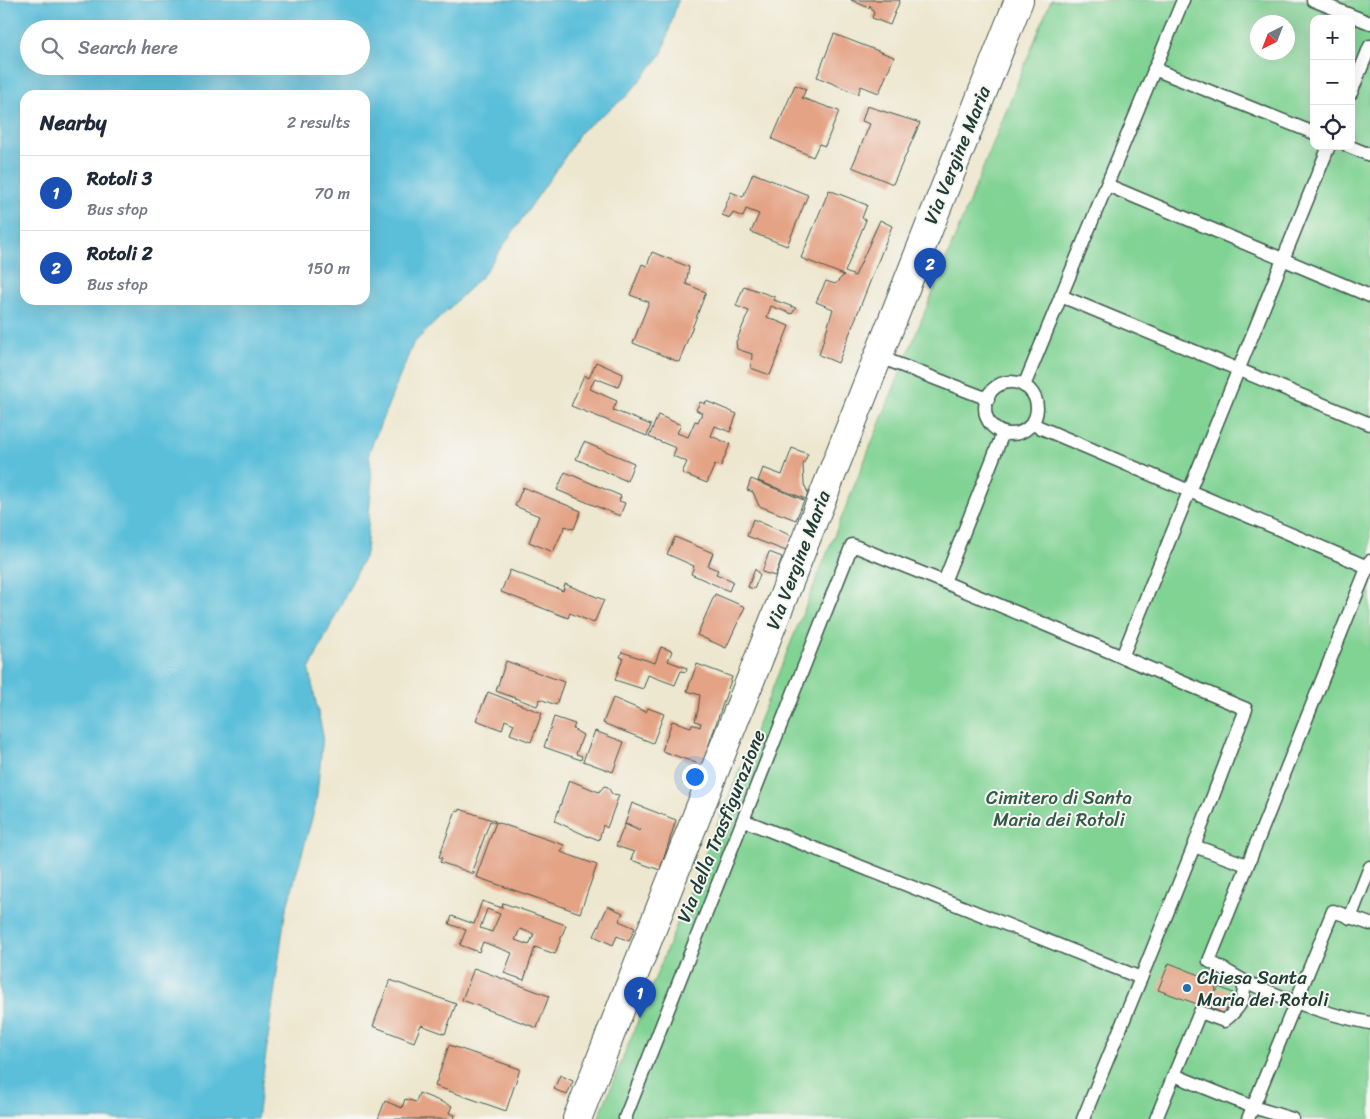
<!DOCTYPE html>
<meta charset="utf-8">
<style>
:root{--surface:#fff;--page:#f6f6f7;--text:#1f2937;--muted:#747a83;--line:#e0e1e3;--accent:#1f6fb2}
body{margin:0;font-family:Sriracha,sans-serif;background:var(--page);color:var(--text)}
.controls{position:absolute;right:15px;top:15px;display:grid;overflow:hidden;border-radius:10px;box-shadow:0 5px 20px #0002}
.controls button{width:45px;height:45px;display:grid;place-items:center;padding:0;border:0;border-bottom:1px solid var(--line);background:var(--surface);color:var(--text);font:25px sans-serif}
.compass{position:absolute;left:1250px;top:15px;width:45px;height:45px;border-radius:50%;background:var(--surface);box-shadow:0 5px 20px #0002;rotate:222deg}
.you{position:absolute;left:694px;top:776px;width:18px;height:18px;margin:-12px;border:4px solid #fff;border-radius:50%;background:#1a73e8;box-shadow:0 0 0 8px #1a73e833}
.badge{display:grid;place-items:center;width:32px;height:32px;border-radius:50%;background:var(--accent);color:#fff;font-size:16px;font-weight:700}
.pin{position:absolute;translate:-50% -41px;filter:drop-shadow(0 1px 2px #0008)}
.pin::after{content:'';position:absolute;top:26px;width:18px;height:15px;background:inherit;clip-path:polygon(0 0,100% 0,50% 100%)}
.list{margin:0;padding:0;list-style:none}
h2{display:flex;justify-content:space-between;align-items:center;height:65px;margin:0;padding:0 20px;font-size:21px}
h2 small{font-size:16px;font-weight:400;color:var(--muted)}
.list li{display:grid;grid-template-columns:32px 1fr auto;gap:15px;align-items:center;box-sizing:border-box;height:75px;padding:0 20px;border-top:1px solid var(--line)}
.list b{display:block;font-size:19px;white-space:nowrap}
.list p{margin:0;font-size:16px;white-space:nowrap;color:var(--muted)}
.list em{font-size:16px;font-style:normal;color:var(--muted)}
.icon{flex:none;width:28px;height:28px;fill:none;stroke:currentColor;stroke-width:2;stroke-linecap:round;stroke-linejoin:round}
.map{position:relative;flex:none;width:1370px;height:1119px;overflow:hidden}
.search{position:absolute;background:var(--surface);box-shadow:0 5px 20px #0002;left:20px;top:20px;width:350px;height:55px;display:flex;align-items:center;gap:12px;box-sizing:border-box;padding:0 18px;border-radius:28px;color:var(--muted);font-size:19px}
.panel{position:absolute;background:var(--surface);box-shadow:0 5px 20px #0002;left:20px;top:90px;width:350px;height:215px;border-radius:15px}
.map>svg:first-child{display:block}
.green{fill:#81d394;stroke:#508864;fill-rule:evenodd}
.water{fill:#5cbfda;stroke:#3e7e87;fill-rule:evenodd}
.building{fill:#e4a385;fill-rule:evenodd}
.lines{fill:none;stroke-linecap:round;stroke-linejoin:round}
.service-casing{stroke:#3e564b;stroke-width:15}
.secondary-casing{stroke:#3e564b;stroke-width:30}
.service{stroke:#fff;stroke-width:12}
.secondary{stroke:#fff;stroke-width:28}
.poi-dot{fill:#1f6fb2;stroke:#f6f6f2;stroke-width:2}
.labels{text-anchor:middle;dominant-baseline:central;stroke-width:4;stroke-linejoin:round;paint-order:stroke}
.street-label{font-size:19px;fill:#1f3d34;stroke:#f6f6f2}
.park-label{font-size:19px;fill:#335b47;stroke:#f6f6f2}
.poi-label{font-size:19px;fill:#1f3d34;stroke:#f6f6f2;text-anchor:start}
</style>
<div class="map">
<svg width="1370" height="1119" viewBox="0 0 1370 1119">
<rect width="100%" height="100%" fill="#f6f6f2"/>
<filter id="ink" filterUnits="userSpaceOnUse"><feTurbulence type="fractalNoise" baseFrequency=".02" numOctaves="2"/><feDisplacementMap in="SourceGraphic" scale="10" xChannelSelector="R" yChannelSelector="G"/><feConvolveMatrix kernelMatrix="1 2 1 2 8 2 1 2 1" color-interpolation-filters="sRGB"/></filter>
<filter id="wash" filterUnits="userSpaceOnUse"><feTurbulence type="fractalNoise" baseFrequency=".0096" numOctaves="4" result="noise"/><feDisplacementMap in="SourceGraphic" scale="20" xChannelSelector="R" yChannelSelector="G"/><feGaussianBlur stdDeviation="1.12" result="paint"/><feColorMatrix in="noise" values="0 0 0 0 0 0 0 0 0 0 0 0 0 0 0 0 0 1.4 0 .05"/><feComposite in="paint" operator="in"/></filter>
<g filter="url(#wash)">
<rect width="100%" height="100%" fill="#eee7cf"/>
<path class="green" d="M1051,0H1370V1119H598ZM1314,19H1351V146H1314ZM1258,22H1288V52H1258Z"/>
<path class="water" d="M0,0H678L662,54L627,96L581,131L567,154L483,275L413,344L369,452L372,479L366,553L309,670L323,735L316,804L285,914L257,1119H0ZM29,29H361V66H29ZM25,95H365V300H25Z"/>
<g id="blocks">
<g class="building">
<polygon points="851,0 900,0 890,25 872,18 874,13 870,5 869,8"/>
<polygon points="834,34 894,57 879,93 861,86 858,94 817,77"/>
<polygon points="795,85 806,89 802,98 839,111 825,146 819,144 813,157 772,139"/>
<polygon points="867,106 920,123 893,184 852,167 870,124 862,121"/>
<polygon points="753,173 808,195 787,246 751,232 759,214 746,209 743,217 733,213 730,218 722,215 731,192 743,197"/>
<polygon points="829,190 867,205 862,218 866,220 845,272 855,276 880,220 892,226 838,363 819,355 833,309 816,302 826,281 835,284 844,275 801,258"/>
<polygon points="652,252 689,267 686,284 706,292 679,362 633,343 649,302 630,295 642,264 647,266"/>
<polygon points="744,286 775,297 774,300 796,308 792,314 771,306 767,317 789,326 770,375 751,368 752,354 737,349 736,342 749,311 736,306"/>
<polygon points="596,362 623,374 618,387 595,378 590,389 617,401 613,410 651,425 647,436 571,406 584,375 589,378"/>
<polygon points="706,401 737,414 730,432 715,426 711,436 730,444 721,466 715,464 707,483 682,473 687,462 673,456 676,448 649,437 658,415 681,425 677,433 688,437 695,421 698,422 702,413 696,410 700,402 705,404"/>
<polygon points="584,442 634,463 627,481 576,459"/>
<polygon points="792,448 808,454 803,465 804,484 808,493 806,499 758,481 763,468 782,475"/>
<polygon points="565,472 621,496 619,501 625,503 620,516 557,490"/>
<polygon points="751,479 804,500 796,520 759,506 753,492 747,490"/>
<polygon points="523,487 581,511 574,529 565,526 553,552 529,542 539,516 515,506"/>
<polygon points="753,519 792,536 786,551 747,536"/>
<polygon points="675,537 713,553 708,566 718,570 716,574 733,581 729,591 691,574 694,566 667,554"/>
<polygon points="769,552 782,557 775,576 762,572"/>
<polygon points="755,569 760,575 754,589 748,587"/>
<polygon points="510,570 563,591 565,584 604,600 594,623 570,613 568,618 501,592"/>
<polygon points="715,594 745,607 726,648 697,635"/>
<polygon points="661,647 672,651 668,661 687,668 686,672 681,671 675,685 648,675 643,689 615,680 623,658 620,657 622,652 655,663"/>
<polygon points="506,661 564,682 556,705 540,699 537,706 496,691"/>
<polygon points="697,664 732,677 702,765 662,751 672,721 691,727 692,724 700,727 701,723 695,721 698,710 700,695 687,691"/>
<polygon points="488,692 542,713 531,742 510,734 514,724 505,720 502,730 476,720"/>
<polygon points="613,698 646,712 648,708 664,714 653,743 603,723"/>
<polygon points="554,717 575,724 573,729 583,735 576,754 582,756 581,760 544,747"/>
<polygon points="595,731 624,742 613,772 583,761"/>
<polygon points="569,780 599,792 604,786 608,787 612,794 619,795 607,828 603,825 599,840 589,836 589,837 555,821"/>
<polygon points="632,803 676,820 660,870 631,860 634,852 616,846 625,824 639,831 640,829 625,824"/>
<polygon points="460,809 495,821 494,823 490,821 472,871 474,872 474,874 440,862 442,858 439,857 456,810 460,811"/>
<polygon points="496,822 564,845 561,852 597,865 580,913 476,877"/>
<path d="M482,901L502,908L503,903L566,925L555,954L535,947L524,980L504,973L512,953L483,942L479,952L460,945L466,930L449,924L452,916L474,924ZM487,909L500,914L492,932L480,928ZM520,929L534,934L529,945L515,940Z"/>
<polygon points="608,906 623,913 619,921 635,928 629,941 617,936 613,945 594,936"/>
<polygon points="1169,963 1210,979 1215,984 1216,992 1219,987 1233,993 1225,1014 1211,1008 1213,1003 1200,1005 1158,990"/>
<polygon points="474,968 549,996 537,1028 462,1000"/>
<polygon points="390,980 456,1004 445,1034 421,1025 414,1042 373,1026"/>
<polygon points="449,1045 520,1069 506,1111 435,1086"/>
<polygon points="560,1075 573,1081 567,1095 554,1089"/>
<polygon points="419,1093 452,1106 449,1113 455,1115 454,1119 378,1119 385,1101 402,1108 405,1099 416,1102"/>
</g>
</g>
</g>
<g filter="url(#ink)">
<use href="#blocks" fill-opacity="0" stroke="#3e564b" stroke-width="1"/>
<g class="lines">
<g class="service-casing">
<g id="service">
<polyline points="1313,0 1370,23"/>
<polyline points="1154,69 1314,133"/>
<polyline points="1351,93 1370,46"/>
<polyline points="1348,146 1370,155"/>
<polyline points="1107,185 1370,296"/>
<polyline points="1061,296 1370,424"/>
<polyline points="877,356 988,399"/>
<circle cx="1011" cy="408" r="26"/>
<polyline points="1024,386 1183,0"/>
<polyline points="1032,424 1370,568"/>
<polyline points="944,582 1246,709 1194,846 1247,865"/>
<polyline points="1122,657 1329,146"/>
<polyline points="743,820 1141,978 1194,846"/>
<polyline points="1350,918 1370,867"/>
<path d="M1244,981C1287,1000 1324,1014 1370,1023"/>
<polyline points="1174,1075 1253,1107 1292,1119"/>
<polyline points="626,1119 625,1118 852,545 944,582 1003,433"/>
<polyline points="1083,1119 1141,978"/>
<path d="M1156,1119L1200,1012L1224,1021C1239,1009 1245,1001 1244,981L1209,961L1370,561"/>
<polyline points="1248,1119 1333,911 1370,924"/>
</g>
</g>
<g class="secondary-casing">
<polyline id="secondary" points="577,1119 1019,0"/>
</g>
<use href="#service" class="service"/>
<use href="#secondary" class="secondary"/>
</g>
</g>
<circle class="poi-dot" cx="1187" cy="988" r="5"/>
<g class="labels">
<g class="street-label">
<text transform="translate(957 155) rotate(-68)">Via Vergine Maria</text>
<text transform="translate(798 560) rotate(-69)">Via Vergine Maria</text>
<text transform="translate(721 826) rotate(-68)">Via della Trasfigurazione</text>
</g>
<g class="park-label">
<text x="1059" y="797">Cimitero di Santa<tspan x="1059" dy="22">Maria dei Rotoli</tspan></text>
</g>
<g class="poi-label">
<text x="1197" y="977">Chiesa Santa<tspan x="1197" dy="22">Maria dei Rotoli</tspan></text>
</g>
</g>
</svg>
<div class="controls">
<button>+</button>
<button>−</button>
<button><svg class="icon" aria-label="locate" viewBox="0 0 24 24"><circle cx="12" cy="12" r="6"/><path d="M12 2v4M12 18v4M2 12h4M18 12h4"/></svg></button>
</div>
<svg class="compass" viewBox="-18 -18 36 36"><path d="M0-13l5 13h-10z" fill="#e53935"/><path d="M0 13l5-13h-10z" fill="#747a83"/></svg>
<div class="you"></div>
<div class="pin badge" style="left:640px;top:1018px;background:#1a4fb4">1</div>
<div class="pin badge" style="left:930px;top:289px;background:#1a4fb4">2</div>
<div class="search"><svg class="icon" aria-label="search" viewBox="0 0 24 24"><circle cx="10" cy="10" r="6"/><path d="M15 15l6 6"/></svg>Search here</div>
<section class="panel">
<h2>Nearby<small>2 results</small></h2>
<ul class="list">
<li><span class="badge" style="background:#1a4fb4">1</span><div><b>Rotoli 3</b><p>Bus stop</p></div><em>70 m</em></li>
<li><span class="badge" style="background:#1a4fb4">2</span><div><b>Rotoli 2</b><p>Bus stop</p></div><em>150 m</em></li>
</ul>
</section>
</div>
